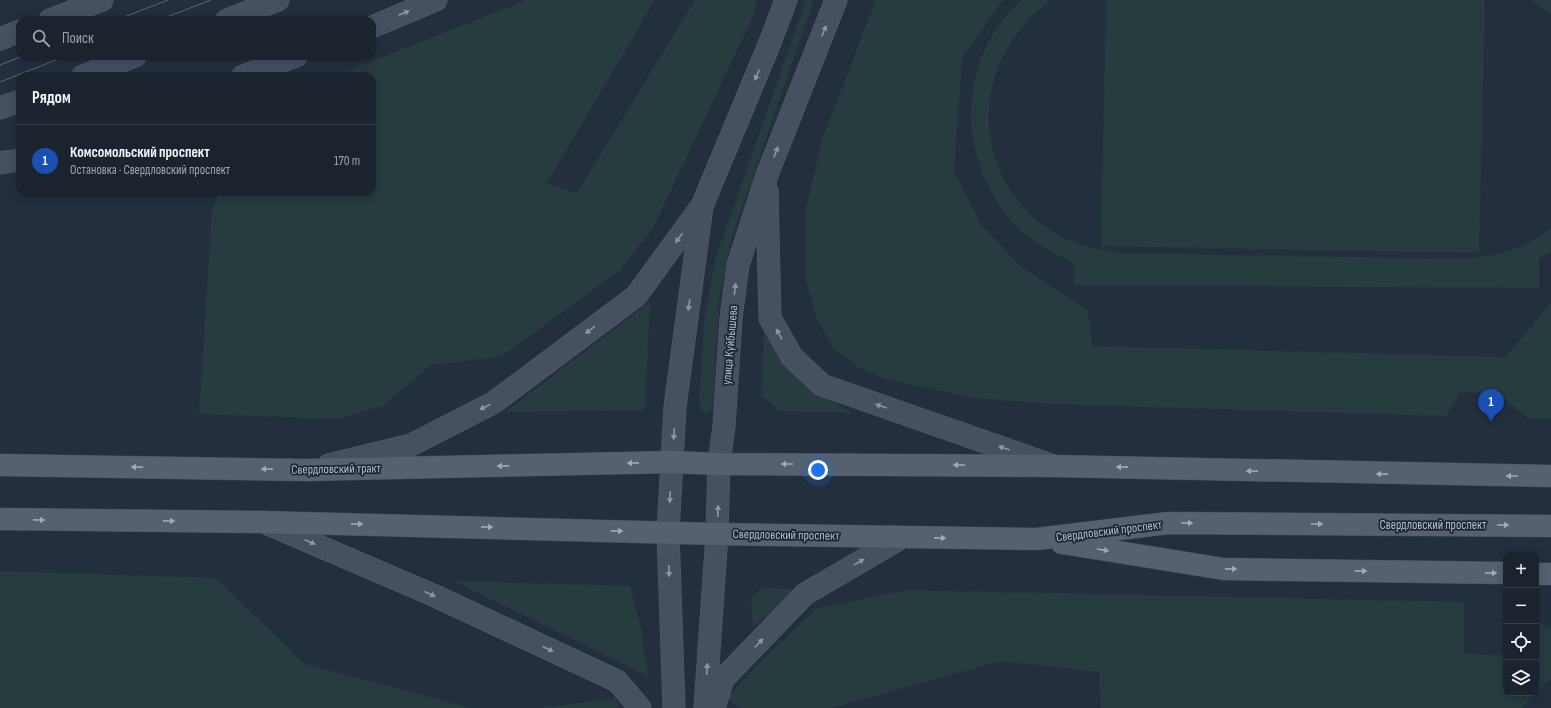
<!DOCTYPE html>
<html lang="ru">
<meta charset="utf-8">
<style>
:root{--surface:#1b232e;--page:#242b36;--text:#f1f3f6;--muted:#a0a4aa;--line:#39404a;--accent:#bca0f2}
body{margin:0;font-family:"Sofia Sans Condensed",sans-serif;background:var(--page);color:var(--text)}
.controls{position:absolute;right:12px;bottom:12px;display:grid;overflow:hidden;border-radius:8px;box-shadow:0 2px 10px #0003}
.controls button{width:36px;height:36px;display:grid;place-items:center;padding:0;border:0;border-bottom:1px solid var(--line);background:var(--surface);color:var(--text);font:20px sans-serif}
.you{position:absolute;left:818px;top:470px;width:14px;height:14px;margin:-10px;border:3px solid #fff;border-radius:50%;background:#1a73e8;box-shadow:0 0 0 6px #1a73e833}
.badge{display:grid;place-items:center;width:26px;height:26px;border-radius:50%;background:var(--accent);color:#fff;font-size:13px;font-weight:700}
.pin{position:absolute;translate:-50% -33px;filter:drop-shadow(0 1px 2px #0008)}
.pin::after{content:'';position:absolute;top:21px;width:14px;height:12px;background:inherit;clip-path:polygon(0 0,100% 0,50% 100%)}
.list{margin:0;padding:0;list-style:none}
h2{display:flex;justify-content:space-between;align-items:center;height:52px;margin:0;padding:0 16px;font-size:17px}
h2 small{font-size:13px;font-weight:400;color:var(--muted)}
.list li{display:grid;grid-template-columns:26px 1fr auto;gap:12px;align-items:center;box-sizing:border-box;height:72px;padding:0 16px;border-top:1px solid var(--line)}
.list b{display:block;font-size:15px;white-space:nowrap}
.list p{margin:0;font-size:13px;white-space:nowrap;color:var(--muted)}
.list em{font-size:13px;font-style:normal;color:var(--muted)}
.icon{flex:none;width:22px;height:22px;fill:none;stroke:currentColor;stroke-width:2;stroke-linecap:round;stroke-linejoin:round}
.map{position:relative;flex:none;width:1551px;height:708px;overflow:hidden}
.search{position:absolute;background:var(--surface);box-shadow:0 2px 10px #0003;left:16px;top:16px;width:360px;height:44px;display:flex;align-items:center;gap:10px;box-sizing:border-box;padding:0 14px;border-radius:12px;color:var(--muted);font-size:15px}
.panel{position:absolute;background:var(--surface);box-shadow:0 2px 10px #0003;left:16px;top:72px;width:360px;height:124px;border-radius:12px}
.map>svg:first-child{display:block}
.green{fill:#263c3f}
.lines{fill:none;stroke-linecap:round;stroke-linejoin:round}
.secondary-casing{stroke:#565f6c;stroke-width:23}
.primary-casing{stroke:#414a57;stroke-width:23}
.secondary{stroke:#465061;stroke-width:22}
.primary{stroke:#56606e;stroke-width:22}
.tram{stroke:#5a6575;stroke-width:1}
.oneway{fill:#8e96a5}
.oneway2{fill:#a1aab7}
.labels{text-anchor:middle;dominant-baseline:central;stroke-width:3.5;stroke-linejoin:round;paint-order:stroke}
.street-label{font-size:13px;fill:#b4bcc9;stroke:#1d2633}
</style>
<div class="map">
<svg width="1551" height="708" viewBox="0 0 1551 708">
<rect width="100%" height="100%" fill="#242f3e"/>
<g class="green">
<polygon points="527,0 655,0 547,183 577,193 695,0 756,0 756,10 653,228 619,271 501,357 431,365 383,406 337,419 199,414 212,210 219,192 372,192 372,76 334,76"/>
<polygon points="806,0 814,0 732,237 719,299 713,407 709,413 702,412 699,403 705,315 715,260"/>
<polygon points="876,0 1003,0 962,58 954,171 982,226 1024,269 1088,310 1092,346 1506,357 1551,302 1551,418 1528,418 1496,392 1460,393 1446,416 1050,404 974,398 886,379 856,366 833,347 816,318 806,280 806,208 823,137"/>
<path d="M1021,0H1052C967,59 967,181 1057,234C1077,246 1099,250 1121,253L1460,259C1494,257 1525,250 1551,228V251L1539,259V288L1074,285V263C1058,255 1041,248 1027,236C972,188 955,109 988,43C996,27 1008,13 1021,0Z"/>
<polygon points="1106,0 1485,0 1479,253 1101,246"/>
<polygon points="1530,0 1551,0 1551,14 1533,1"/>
<polygon points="650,302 645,410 505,412"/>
<polygon points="764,327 811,389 852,413 779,411 761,395"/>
<polygon points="0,571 216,578 305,664 471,708 0,708"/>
<polygon points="454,581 630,586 641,628 648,676"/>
<polygon points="762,588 798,589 753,627 751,598"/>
<polygon points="906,590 1464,602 1464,654 1506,655 1506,693 1536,693 1536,630 1540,623 1551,628 1551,678 1521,708 1101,708 1099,672 1001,661 831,708 741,708 726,699 762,660 816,609"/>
<polygon points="616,698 619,708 538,708"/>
</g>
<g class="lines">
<g class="secondary-casing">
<g id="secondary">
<polyline points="50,20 102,0"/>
<polyline points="227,20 278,0"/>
<polyline points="372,27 436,0"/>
<polyline points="0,39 20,31"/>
<polyline points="83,76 135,56"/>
<polyline points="243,76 296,56"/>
<polyline points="0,108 20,101"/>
<polyline points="0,163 20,160"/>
<polyline points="767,191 770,318 792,357 822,385 1051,465"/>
<polyline points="329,465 411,445 493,403 636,296 701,207"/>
<polyline points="263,522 433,595 617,681 640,708"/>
<polyline points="674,708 668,532 675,407 702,206 769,45 786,0"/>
<polyline points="705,708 717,534 719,464 724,426 731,318 738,265 767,175 836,0"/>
<polyline points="714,708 723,679 805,594 901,538"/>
</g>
</g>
<g class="primary-casing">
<g id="primary">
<polyline points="0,465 306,470 672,462 719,464 1054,466 1551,476"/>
<polyline points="0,519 262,522 717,534 1037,539 1168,523 1551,526"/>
<polyline points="1062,543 1224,569 1506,573"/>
<polyline points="1536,574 1551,574"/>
</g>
</g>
<use href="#secondary" class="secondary"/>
<use href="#primary" class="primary"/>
<g class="tram">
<polyline points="116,20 168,0"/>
<polyline points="159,20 211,0"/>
<polyline points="0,65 23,56"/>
<polyline points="0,82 66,56"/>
</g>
</g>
<defs><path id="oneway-solid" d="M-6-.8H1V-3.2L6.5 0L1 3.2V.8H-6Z"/></defs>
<g class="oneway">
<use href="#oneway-solid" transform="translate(404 13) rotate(-23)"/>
<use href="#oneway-solid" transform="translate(824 31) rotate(-68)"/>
<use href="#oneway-solid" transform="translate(757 75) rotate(113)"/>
<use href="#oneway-solid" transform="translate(776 152) rotate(-68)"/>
<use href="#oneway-solid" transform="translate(679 238) rotate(127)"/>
<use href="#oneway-solid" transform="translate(735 289) rotate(-83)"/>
<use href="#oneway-solid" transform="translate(689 305) rotate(98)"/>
<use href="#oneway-solid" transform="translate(590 330) rotate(143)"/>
<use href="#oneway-solid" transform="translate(779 334) rotate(-119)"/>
<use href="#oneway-solid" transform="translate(881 406) rotate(-161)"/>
<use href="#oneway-solid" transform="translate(485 407) rotate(153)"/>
<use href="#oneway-solid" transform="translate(674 434) rotate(94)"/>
<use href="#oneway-solid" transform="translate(1004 448) rotate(-161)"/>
<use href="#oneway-solid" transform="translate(670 497) rotate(93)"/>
<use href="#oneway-solid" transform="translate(718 511) rotate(-89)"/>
<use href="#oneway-solid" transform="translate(310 542) rotate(23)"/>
<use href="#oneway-solid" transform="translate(859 562) rotate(-31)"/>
<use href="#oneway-solid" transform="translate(669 571) rotate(88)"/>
<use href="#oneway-solid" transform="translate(430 594) rotate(24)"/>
<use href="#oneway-solid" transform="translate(759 643) rotate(-46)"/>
<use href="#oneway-solid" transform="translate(548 649) rotate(25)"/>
<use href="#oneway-solid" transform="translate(707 669) rotate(-86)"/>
</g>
<g class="oneway2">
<use href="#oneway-solid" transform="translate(633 463) rotate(179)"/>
<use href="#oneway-solid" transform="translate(787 464) rotate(-180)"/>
<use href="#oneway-solid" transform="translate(959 465) rotate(-180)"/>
<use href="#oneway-solid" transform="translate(503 466) rotate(179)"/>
<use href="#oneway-solid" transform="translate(137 467) rotate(-179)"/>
<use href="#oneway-solid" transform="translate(1122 467) rotate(-179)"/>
<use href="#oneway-solid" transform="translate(267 469) rotate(-179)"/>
<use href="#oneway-solid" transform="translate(1252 471) rotate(-179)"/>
<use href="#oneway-solid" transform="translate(1382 474) rotate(-179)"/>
<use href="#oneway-solid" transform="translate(1512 476) rotate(-180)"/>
<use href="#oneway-solid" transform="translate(39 520) rotate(1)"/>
<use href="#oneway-solid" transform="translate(169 521) rotate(1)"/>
<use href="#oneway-solid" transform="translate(1187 523)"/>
<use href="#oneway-solid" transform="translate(357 524) rotate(1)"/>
<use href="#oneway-solid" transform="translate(1317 524)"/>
<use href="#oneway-solid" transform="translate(1503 525)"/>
<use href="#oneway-solid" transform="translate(487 527) rotate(1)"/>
<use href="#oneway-solid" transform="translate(617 531) rotate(1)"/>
<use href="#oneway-solid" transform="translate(940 538) rotate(1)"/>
<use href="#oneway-solid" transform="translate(1103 550) rotate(9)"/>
<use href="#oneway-solid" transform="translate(1231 569) rotate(1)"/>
<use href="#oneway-solid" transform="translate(1361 571) rotate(1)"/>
<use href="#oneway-solid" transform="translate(1491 573) rotate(1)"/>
</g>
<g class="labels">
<g class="street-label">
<text transform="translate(730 345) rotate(-85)">улица Куйбышева</text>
<text transform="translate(336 469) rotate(-1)">Свердловский тракт</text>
<text x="1433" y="525">Свердловский проспект</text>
<text transform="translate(1109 531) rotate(-7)">Свердловский проспект</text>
<text transform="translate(786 535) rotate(1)">Свердловский проспект</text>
</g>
</g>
</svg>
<div class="controls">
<button>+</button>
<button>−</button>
<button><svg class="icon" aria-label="locate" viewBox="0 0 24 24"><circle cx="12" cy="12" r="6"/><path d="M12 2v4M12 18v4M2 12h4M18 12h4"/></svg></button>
<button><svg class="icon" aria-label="layers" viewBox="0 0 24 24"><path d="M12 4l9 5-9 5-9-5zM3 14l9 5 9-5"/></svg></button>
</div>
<div class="you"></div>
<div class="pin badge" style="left:1491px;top:422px;background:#1a4fb4">1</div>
<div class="search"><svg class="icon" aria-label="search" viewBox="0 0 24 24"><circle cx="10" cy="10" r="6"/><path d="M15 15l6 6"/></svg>Поиск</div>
<section class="panel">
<h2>Рядом<small></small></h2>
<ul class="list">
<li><span class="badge" style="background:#1a4fb4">1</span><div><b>Комсомольский проспект</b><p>Остановка · Свердловский проспект</p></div><em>170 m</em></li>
</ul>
</section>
</div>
